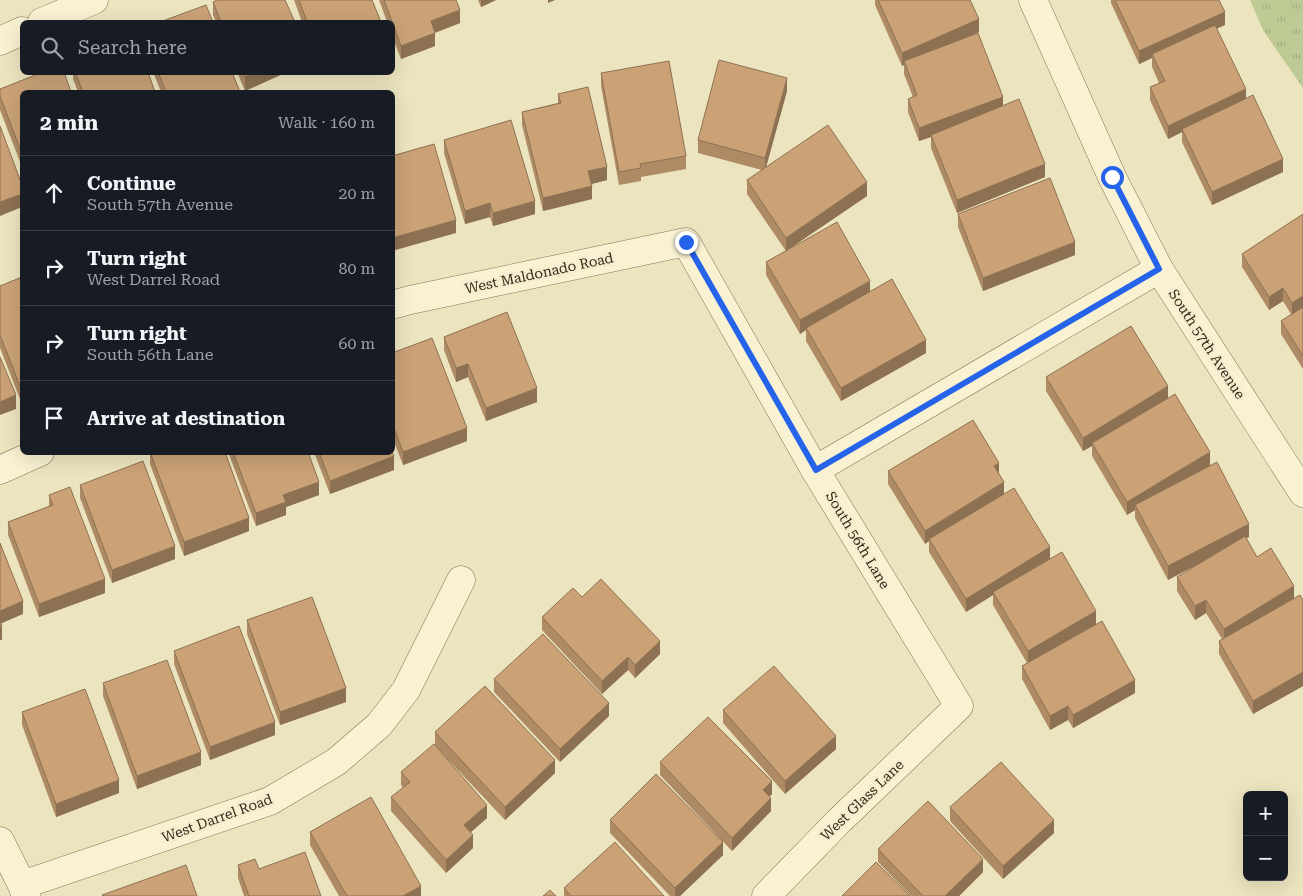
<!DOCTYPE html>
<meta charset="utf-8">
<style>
:root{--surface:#171b24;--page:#20242c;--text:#f1f3f6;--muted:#9ea1a6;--line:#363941}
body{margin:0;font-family:"Roboto Serif",serif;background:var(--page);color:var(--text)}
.controls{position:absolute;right:15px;bottom:15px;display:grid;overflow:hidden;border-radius:8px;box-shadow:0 5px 20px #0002}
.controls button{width:45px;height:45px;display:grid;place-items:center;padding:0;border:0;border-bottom:1px solid var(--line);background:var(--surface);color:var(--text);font:25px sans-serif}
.stop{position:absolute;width:15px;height:15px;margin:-11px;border:4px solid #2563eb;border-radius:50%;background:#fff}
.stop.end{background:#2563eb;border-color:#fff;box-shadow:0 1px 5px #0008}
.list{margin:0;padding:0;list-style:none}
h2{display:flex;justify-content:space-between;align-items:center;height:65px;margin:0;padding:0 20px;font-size:21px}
h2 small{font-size:16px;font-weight:400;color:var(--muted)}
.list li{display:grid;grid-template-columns:32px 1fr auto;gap:15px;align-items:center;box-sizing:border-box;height:75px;padding:0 20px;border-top:1px solid var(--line)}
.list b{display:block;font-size:19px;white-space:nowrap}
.list p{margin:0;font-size:16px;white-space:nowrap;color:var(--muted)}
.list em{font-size:16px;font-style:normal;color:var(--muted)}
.icon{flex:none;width:28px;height:28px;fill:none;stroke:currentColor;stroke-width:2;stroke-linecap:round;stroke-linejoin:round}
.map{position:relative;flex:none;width:1303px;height:896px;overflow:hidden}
.search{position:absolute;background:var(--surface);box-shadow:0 5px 20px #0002;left:20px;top:20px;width:375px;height:55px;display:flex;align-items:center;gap:12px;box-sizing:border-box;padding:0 18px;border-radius:8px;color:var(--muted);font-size:19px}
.panel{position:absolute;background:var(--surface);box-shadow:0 5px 20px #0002;left:20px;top:90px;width:375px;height:365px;border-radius:8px}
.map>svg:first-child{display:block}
.grass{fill:url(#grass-tufts)}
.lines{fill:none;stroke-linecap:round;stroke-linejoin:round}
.minor-casing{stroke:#847558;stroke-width:29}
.minor{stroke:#f8f1d2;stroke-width:28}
.wall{fill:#ae8b65}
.shaded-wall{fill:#8d7153}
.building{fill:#caa276;stroke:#8d7153}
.route{stroke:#2563eb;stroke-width:6}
.labels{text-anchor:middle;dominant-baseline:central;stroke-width:5;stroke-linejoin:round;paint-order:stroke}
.street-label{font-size:14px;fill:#342a1c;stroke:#f4edce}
</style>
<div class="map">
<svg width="1303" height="896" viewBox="0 0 1303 896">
<defs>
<pattern id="grass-tufts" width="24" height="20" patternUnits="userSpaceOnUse" patternTransform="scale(1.25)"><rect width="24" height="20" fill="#bdca94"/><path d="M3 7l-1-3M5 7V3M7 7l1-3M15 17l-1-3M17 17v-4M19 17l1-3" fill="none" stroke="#a3ae7f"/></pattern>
</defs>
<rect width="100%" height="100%" fill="#ece4bf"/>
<polygon class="grass" points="1250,0 1303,0 1303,88 1263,30"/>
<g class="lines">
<g class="minor-casing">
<g id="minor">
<polyline points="1033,0 1112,177 1159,269 1303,493"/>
<polyline points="42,22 94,0"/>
<polyline points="0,41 22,31"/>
<polyline points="392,305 410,300 686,242 815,470 959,706 839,821 766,896"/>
<polyline points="0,470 40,452"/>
<polyline points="815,470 1159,269"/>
<polyline points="0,841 22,885 26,896"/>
<polyline points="22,885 270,801 336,762 379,725 406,690 461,580"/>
</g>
</g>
<use href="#minor" class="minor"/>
</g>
<g class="wall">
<polygon points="294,0 372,0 381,22 302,22"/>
<polygon points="379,0 456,0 460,23 435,33 435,46 401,59 392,36 392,22 387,22"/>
<polygon points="478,0 496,0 481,7"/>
<polygon points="875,0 970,0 979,32 963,39 1045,177 957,213 931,148 931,137 919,141 908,112 908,99 913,97 904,74 904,65 902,66 875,5"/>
<polygon points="1111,0 1219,0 1225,25 1217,28 1246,99 1283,172 1212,205 1182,142 1182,132 1168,139 1150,100 1150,87 1159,83 1152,67 1152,58 1139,64 1111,3"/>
<polygon points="213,2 295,22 216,22 213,15"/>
<polygon points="73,72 148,72 155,92 78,92 73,79"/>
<polygon points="153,72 232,72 240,92 161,92"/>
<polygon points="237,72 287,72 245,91"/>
<polygon points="601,73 686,156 686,169 641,177 641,181 619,185 601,86"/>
<polygon points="0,89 22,92 22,167 0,110"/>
<polygon points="787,91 766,167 867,196 786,251 870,292 926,353 841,401 806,341 806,330 800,334 766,275 766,262 786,251 747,194 747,180 762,170 698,153 698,140"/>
<polygon points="558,94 607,180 591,184 592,199 543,211 522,125 522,112 558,103"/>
<polygon points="444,140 535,214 493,226 490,217 465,224 444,153"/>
<polygon points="958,214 1075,255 983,291 958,227"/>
<polygon points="1303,214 1303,369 1281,334 1281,321 1291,314 1283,301 1269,310 1242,267 1242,254"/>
<polygon points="22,277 20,399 0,348 0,286"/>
<polygon points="444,337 537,402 486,421 468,377 456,382 444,350"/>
<polygon points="392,353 467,441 403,465 392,436"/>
<polygon points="1046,377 1168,398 1210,466 1249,537 1246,538 1257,557 1294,599 1303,600 1303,686 1253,714 1219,654 1219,641 1222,639 1206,613 1195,620 1177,591 1177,577 1211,557 1168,580 1135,518 1135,510 1127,515 1092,456 1092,446 1083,451 1046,391"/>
<polygon points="150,452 225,452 249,531 184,556 150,464"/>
<polygon points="228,452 308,452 319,495 286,507 286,515 256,526"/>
<polygon points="314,452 392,452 394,470 330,494"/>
<polygon points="888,471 999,474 1004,493 1096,624 1135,693 1073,728 1068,720 1050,730 1022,679 1022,666 1027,663 993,605 993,595 966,612 929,552 929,541 925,544 888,484"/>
<polygon points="80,485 175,559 112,583 80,498"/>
<polygon points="49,495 105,593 39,617 8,535 8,522 49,506"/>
<polygon points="582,597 660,654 635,678 628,670 602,694 542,630 542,617"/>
<polygon points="247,620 346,702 280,725 247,634"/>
<polygon points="174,651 275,735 210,760 174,664"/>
<polygon points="494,679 609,716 560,762 494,692"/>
<polygon points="103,683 201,765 137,789 103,696"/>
<polygon points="723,710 836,749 785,794 723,723"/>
<polygon points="22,712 119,793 56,817 22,725"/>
<polygon points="435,732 555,773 505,820 440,751 487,818 471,832 473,848 446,873 391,811 391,797 403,788 401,785 401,772 435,745"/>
<polygon points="660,762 772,794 769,797 771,811 732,851 660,775"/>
<polygon points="950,807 1054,833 1003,879 950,821"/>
<polygon points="610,820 723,855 680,896 670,896 610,833"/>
<polygon points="310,832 421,896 339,896 310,845"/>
<polygon points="878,849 983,872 959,896 911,896 878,862"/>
<polygon points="238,865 259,869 321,896 244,896 238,878"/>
<polygon points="564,888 664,896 564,896"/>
</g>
<g class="shaded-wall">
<polygon points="481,0 496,0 481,7"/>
<polygon points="548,0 555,0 548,3"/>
<polygon points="460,10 460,23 431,34 431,21"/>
<polygon points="1225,12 1225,25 1154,57 1152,54 1152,58 1139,64 1139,51"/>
<polygon points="979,19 979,32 905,64 904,61 904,65 902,66 902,53"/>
<polygon points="435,33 435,46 401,59 401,46"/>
<polygon points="256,72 287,72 245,91 245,77"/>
<polygon points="787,78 787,91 765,171 765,158"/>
<polygon points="1246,89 1246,103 1182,129 1182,132 1168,139 1168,126"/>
<polygon points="1003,97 1003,110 931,135 931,137 919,141 919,128"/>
<polygon points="1283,159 1283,172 1212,205 1212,192"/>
<polygon points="1045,164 1045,177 957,213 957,200"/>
<polygon points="607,167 607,180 588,185 588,171"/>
<polygon points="867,182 867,196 786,251 786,238"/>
<polygon points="592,186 592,199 543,211 543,198"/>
<polygon points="22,194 22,207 0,216 0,202"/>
<polygon points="535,201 535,214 493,226 493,213"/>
<polygon points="490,203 490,217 465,224 465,211"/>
<polygon points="456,220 456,233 392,251 392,238"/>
<polygon points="1075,242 1075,255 983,291 983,278"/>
<polygon points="870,281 870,294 806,328 806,330 800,334 800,320"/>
<polygon points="1283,288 1283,301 1269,310 1269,297"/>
<polygon points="1303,296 1303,309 1292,316 1292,303"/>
<polygon points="926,340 926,353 841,401 841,388"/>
<polygon points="468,364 468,377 456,382 456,368"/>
<polygon points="22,385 22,398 20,399 20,386"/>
<polygon points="1168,386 1168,399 1092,443 1092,446 1083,451 1083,438"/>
<polygon points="537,388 537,402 486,421 486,408"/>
<polygon points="16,395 16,409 0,415 0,402"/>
<polygon points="467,428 467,441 403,465 403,452"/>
<polygon points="1210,452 1210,466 1135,505 1135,510 1127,515 1127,502"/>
<polygon points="394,456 394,470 330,494 330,481"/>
<polygon points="999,463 999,476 994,466"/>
<polygon points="319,482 319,495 286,507 286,515 256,526 256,513 283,495"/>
<polygon points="1004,482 1004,495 929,539 929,541 925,544 925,531"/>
<polygon points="249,518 249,531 184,556 184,542"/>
<polygon points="1249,524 1249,537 1168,580 1168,566"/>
<polygon points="175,546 175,559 112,583 112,570"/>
<polygon points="1050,547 1050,560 993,592 993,595 966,612 966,599"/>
<polygon points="105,579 105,593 39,617 39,604"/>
<polygon points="1294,586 1294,599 1224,642 1224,629"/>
<polygon points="1206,600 1206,613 1195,620 1195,606"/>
<polygon points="23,601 23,614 0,624 0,611"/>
<polygon points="1096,611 1096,624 1028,664 1028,651"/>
<polygon points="2,626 2,640 0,640 0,627"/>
<polygon points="660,641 660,654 635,678 635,665"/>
<polygon points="628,657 628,670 602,694 602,681"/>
<polygon points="1303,672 1303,686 1253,714 1253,701"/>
<polygon points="1135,680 1135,693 1073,728 1073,715"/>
<polygon points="346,688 346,702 280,725 280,712"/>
<polygon points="609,703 609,716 560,762 560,749"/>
<polygon points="1068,706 1068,720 1050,730 1050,716"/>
<polygon points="275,722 275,735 210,760 210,747"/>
<polygon points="836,736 836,749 785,794 785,781"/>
<polygon points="201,752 201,765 137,789 137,776"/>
<polygon points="555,760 555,773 505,820 505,807"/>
<polygon points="119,780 119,793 56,817 56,804"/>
<polygon points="772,781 772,794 763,803 763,790"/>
<polygon points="771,798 771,811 732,851 732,838"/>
<polygon points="487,805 487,818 464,838 464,825"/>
<polygon points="1054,820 1054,833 1003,879 1003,866"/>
<polygon points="473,835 473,848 446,873 446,860"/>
<polygon points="723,842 723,855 680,896 675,896 675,888"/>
<polygon points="983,859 983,872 959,896 945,896"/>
<polygon points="421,886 421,896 403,896"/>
</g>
<g class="building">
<polygon points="217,0 285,0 295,22 221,22 213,2"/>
<polygon points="299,0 372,0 381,22 307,22"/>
<polygon points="384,0 456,0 460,10 431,21 435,33 401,46"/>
<polygon points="878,0 970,0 979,19 902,53"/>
<polygon points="1115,0 1219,0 1225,12 1139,51"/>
<polygon points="206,5 213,22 160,22"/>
<polygon points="1215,25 1246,89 1168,126 1150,87 1165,81 1152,54"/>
<polygon points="978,33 1003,97 919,128 908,99 917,95 904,61"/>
<polygon points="719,60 787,78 765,158 698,140"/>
<polygon points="669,61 686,156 640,164 641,168 619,172 601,73"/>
<polygon points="43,72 64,72 71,92 22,92 22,154 0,96 0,89"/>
<polygon points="75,72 148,72 155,92 83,92"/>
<polygon points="158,72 232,72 240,92 166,92"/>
<polygon points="243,72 256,72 245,77"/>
<polygon points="588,87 607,167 588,171 592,186 543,198 522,112 561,103 558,94"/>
<polygon points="1253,95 1283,159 1212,192 1182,129"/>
<polygon points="1019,99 1045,164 957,200 931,135"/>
<polygon points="511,120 535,201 493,213 490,203 465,211 444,140"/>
<polygon points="828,125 867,182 786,238 747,180"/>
<polygon points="0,126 22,185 22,194 0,202"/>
<polygon points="434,144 456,220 392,238 392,156"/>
<polygon points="1050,178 1075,242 983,278 958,214"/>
<polygon points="1303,214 1303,296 1292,303 1283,288 1269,297 1242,254"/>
<polygon points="837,222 870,281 800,320 766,262"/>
<polygon points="22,277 22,385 20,386 0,335 0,286"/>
<polygon points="892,279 926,340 841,388 806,328"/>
<polygon points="1303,307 1303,356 1281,321"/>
<polygon points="507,312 537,388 486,408 468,364 456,368 444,337"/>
<polygon points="1131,326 1168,386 1083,438 1046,377"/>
<polygon points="432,338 467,428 403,452 392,423 392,353"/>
<polygon points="0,357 16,395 0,402"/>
<polygon points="1175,394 1210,452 1127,502 1092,443"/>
<polygon points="973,420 999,463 994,466 1004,482 925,531 888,471"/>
<polygon points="150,452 225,452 249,518 184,542"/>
<polygon points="233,452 308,452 319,482 283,495 286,502 256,513"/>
<polygon points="319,452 392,452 394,456 330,481"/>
<polygon points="143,461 175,546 112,570 80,485"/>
<polygon points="1217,462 1249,524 1168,566 1135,505"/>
<polygon points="70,487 105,579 39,604 8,522 53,505 49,495"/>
<polygon points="1014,488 1050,547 966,599 929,539"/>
<polygon points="1245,536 1257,557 1271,548 1294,586 1224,629 1206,600 1195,606 1177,577"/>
<polygon points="0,543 23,601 0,611"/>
<polygon points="1062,552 1096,611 1028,651 993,592"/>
<polygon points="601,579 660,641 635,665 628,657 602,681 542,617 573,588 582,597"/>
<polygon points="1300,595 1303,600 1303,672 1253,701 1219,641"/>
<polygon points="312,597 346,688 280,712 247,620"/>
<polygon points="0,621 2,626 0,627"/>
<polygon points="1102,621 1135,680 1073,715 1068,706 1050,716 1022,666"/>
<polygon points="239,626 275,722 210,747 174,651"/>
<polygon points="543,634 609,703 560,749 494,679"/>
<polygon points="167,660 201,752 137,776 103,683"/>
<polygon points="774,666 836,736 785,781 723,710"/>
<polygon points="485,686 555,760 505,807 435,732"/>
<polygon points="85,689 119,780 56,804 22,712"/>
<polygon points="708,717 772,781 763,790 771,798 732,838 660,762"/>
<polygon points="434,744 487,805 464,825 473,835 446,860 391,797 410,782 401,772"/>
<polygon points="1001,762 1054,820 1003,866 950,807"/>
<polygon points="656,774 723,842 675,888 610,820"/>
<polygon points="371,797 421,886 403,896 347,896 310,832"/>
<polygon points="928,801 983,859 945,896 923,896 878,849"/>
<polygon points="615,842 664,896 571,896 564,888"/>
<polygon points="305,852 321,896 249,896 238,865 255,859 259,869"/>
<polygon points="876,862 910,896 842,896"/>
<polygon points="186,865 197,896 103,896 102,895"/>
<polygon points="550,890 556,896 543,896"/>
</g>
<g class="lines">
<polyline class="route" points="686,242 816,470 1159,269 1112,177"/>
</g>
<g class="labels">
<g class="street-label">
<text transform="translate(539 273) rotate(-12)">West Maldonado Road</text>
<text transform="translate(1207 344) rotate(57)">South 57th Avenue</text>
<text transform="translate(858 540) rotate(59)">South 56th Lane</text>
<text transform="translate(862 800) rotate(-44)">West Glass Lane</text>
<text transform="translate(217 818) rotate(-20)">West Darrel Road</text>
</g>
</g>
</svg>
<div class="controls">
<button>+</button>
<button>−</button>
</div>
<div class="stop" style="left:1112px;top:177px"></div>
<div class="stop end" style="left:686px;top:242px"></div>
<div class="search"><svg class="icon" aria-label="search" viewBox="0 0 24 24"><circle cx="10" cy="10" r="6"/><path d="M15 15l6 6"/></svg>Search here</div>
<section class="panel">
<h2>2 min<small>Walk · 160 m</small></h2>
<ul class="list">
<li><svg class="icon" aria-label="ahead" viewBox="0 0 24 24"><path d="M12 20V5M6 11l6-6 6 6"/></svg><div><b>Continue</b><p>South 57th Avenue</p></div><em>20 m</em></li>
<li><svg class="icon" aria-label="right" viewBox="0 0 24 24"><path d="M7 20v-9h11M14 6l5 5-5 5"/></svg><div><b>Turn right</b><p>West Darrel Road</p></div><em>80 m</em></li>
<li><svg class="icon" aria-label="right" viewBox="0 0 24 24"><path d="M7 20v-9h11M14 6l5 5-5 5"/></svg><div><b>Turn right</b><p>South 56th Lane</p></div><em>60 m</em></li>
<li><svg class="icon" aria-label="arrive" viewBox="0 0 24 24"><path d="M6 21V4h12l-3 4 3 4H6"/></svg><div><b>Arrive at destination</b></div></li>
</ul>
</section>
</div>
